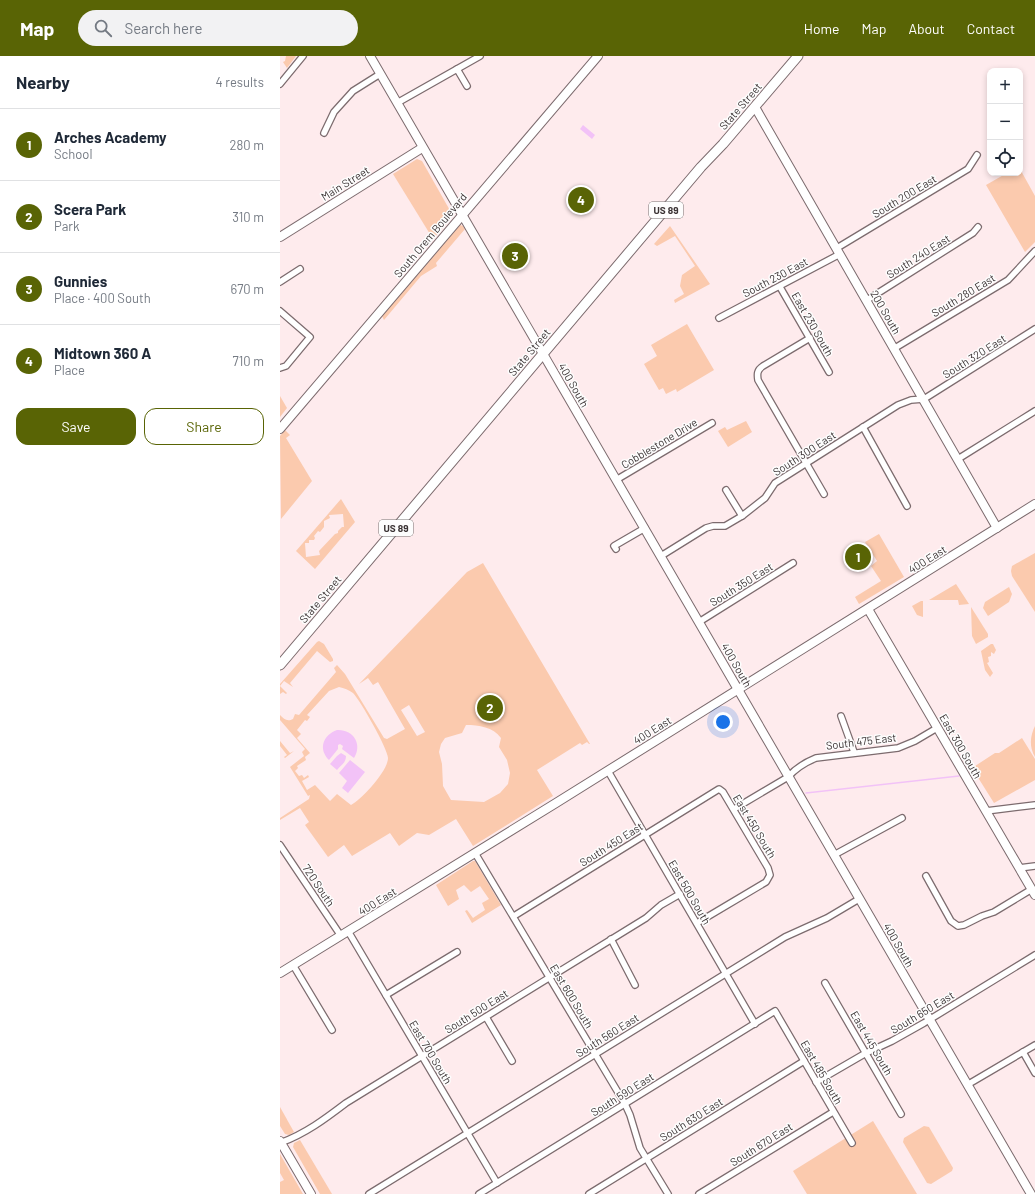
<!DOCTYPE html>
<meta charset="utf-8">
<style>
:root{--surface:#fff;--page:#f2f2f3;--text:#1f2937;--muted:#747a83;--line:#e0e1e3;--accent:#596405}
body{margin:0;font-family:Barlow,sans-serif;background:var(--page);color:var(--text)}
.controls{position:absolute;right:12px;top:12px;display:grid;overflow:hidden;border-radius:8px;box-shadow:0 2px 6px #0003}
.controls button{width:36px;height:36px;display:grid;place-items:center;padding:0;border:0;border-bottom:1px solid var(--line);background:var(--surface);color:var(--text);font:20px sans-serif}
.you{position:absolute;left:443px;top:666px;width:14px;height:14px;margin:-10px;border:3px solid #fff;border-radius:50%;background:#1a73e8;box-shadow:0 0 0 6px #1a73e833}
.badge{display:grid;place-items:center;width:26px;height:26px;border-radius:50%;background:var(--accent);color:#fff;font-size:13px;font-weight:700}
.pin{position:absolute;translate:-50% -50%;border:2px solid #fff;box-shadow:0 1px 4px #0006}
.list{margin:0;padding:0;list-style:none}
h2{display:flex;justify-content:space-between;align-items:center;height:52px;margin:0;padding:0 16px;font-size:17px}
h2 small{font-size:13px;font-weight:400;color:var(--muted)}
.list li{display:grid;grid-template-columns:26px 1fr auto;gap:12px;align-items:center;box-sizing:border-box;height:72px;padding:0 16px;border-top:1px solid var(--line)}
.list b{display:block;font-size:15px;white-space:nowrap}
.list p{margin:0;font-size:13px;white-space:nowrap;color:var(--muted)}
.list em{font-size:13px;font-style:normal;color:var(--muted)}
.actions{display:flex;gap:8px;padding:12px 16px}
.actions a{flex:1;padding:9px 0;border:1px solid var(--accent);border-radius:12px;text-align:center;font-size:14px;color:var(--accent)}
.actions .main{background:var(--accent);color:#fff}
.icon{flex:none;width:22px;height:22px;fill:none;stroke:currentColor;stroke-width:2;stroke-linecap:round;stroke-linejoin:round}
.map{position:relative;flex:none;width:755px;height:1138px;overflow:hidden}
header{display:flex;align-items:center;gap:24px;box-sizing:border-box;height:56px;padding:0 20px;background:var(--accent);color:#fff}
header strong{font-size:19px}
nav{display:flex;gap:22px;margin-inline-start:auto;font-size:14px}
.search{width:280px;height:36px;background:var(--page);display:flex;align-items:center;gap:10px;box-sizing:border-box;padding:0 14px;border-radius:22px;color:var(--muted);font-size:15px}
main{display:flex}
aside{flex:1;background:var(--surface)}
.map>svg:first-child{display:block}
.green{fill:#fbcaae;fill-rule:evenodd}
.water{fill:#f2c2f7}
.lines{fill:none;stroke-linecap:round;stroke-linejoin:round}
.stream{stroke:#f2c2f7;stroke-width:1.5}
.street-casing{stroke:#7c6b6e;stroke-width:8}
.secondary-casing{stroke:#7c6b6e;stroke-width:10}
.primary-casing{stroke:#7c6b6e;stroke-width:11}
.street{stroke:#fff;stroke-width:5.5}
.secondary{stroke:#fff;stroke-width:8}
.primary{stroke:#fff;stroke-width:9}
.labels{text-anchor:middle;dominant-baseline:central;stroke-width:3;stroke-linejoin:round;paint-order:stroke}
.shield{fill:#fdfdfd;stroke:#757070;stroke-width:1}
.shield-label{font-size:10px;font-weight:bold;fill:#3b3334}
.street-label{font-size:11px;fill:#3b3334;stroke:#fdfdfd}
</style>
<header>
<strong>Map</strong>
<div class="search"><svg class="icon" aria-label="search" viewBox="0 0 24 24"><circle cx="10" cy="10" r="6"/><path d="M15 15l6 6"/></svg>Search here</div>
<nav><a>Home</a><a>Map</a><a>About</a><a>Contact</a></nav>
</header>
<main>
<aside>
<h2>Nearby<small>4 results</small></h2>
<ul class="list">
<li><span class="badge">1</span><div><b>Arches Academy</b><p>School</p></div><em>280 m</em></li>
<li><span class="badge">2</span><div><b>Scera Park</b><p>Park</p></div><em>310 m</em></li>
<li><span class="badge">3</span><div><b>Gunnies</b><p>Place · 400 South</p></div><em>670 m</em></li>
<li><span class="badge">4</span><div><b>Midtown 360 A</b><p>Place</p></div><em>710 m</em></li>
</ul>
<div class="actions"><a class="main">Save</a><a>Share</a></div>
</aside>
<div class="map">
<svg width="755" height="1138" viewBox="0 0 755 1138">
<rect width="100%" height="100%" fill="#feebed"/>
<g class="green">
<polygon points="6,0 16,0 7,12 3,6 5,5"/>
<polygon points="137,103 142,105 172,158 171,162 153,183 113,118"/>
<polygon points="740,113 755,140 755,186 745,196 706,129 727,117 740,117"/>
<polygon points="180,169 183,170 185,173 156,207 157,210 141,220 104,264 102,260"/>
<polygon points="390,170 430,228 395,247 394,244 404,238 400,230 402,219 415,210 395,180 377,190 374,188"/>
<polygon points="407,268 434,314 397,336 396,333 386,338 383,332 379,334 364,308 377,300 371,289"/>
<polygon points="0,340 7,352 0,361"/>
<polygon points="466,365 472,376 448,391 438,375 445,371 447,374"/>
<polygon points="5,374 10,379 6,382 32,425 1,463 0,380"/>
<path d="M61,443L75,466L35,513L16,495ZM63,458L64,471H62L58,475V477L55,478L39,495L40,499L26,501L25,487H29V484H34L35,482L34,480L38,475L40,476L44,471V465L50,462L49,459Z"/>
<polygon points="599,478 624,521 579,548 575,541 601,525 591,510 597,505 585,486"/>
<polygon points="755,497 755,556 732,520 731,515 732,510"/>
<path d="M203,507L310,688H309L307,686L302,689L300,687L257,714L273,740L193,790L176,763L149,779L137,777L119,790L110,777L72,800L64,789L48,801L25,769L29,766L20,752L0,764V762L29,743L30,739L28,740L10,711L24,700L22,696L25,693L0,664V659C4,663 7,666 13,663L15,658L19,659L56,616L54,612L57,609L65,618L104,682L107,683L125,673L98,626L93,629L88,622L79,628L187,516ZM59,631C64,632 69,634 73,637C80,644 108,693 108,702C108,715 82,743 71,749L57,738L50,745L35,729L27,734L22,725L29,721L28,719L24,722L22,719L19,720L15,715L18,712L17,710L26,704L25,701L30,697L17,682L21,678L17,674L25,664L27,665L30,661L27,659L49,635ZM129,649L145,676L137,680L121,654ZM186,669C199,669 213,671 221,682L219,691L227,704L230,717L228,728L220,737L204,746L171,744L163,730L162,708L159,696L161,688L165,682L182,677Z"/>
<polygon points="676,528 689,548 679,549 678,544 649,544"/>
<polygon points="729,531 732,538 729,546 708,560 703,552 705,546"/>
<polygon points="641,545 643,545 643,561 637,559 632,550"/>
<polygon points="691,551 708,578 708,581 696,588 692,580"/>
<polygon points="39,585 44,588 53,603 53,605 50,606 37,595 10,627 13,631 4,625 0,630 7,637 6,638 3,636 0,638 0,628 37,586"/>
<polygon points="711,588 713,588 716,594 714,598 711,596 711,600 708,601 709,606 707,607 713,617 710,621 705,614 701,595"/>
<path d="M755,670V701C749,691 750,680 755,670Z"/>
<polygon points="742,682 755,703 755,724 714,747 692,712 715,697 719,697"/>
<polygon points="0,685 10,697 14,695 5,702 4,701 7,699 0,690"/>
<polygon points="193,805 195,805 221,849 192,867 185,855 187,854 193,862 205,854 202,847 209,843 200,830 191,836 184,829 176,834 179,843 168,850 156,829"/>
<polygon points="0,1051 14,1076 9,1079 5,1078 0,1070"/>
<polygon points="593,1065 637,1138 527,1138 513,1115"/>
<polygon points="644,1070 649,1071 673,1112 672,1115 651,1128 647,1127 623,1086 624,1082"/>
<polygon points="20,1084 52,1138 40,1138 13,1091 14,1087"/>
<polygon points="0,1098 23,1138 0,1138 0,1126 4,1124 0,1117"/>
</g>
<g class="water">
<polygon points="303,69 315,79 312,83 300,73"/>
<path d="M57,674C73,673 83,688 74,702L62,693L63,690L60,688L58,689V693L49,704C38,693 43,679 57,674Z"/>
<path d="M61,697L66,700C66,707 61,709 57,714L50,708L57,700Z"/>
<polygon points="70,704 85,716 68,737 62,732 67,725 59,717"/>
</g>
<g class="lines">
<polyline class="stream" points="526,737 679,720"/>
<g class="street-casing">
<g id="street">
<polyline points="177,13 187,30"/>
<polyline points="0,28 23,0"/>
<polyline points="117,47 200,0"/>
<polyline points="44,77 54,56 73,35 100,18"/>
<polyline points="557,192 688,113 697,99"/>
<polyline points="0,226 20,213"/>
<polyline points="500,231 549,316"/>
<polyline points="587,244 693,177 698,171"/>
<polyline points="0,255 30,281 6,310 0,312"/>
<polyline points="439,262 560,198"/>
<path d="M530,282L483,310C477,314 477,318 478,324L544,438"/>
<polyline points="615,292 728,224 755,195"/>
<polyline points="583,371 627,450"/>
<polyline points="678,403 755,355"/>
<polyline points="336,424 432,367"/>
<polyline points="446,434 462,460"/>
<polyline points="336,493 334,490 365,472"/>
<polyline points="381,500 426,472 433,470 445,470 462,460 485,442 495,427 618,349 631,344 644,343 755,273"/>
<polyline points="419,566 513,507"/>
<polyline points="561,660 574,696"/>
<polyline points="328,715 475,968"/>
<path d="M454,753L508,721C516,712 526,706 536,702L618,692L635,685L657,672"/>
<polyline points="706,755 755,749"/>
<polyline points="0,789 61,880"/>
<polyline points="195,797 345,1048 350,1059 360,1092 388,1138"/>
<polyline points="554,799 622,762"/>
<polyline points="739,812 755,810"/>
<polyline points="646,820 671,865 678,870 684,869 702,860 714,856 752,833"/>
<polyline points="234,860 439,733 443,736 488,812 490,819 486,826 417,867"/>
<polyline points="68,875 217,1127"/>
<polyline points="331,883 355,929"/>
<polyline points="13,909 52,974"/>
<polyline points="545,927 621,1058"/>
<polyline points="106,939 177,896"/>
<polyline points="206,961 232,1005"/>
<polyline points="743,996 755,1017"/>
<polyline points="536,1026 586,997 612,985 644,967 755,899"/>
<polyline points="687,1029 755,989"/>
<path d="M0,1087C25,1078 45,1063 66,1047L366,862L381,849L400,838"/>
<polyline points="89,1138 505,881 547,862 579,843"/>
<polyline points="199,1138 495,955 572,1087"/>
<polyline points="309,1138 524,1005"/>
<polyline points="419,1138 553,1056"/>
</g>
</g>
<g class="secondary-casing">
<g id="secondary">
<polyline points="90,0 751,1138"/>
<polyline points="475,51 717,472"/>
<polyline points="0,181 142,92"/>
<polyline points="0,373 318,0"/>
<polyline points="588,553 755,839"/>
<polyline points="0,917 276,747 755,448"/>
<polyline points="0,1085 31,1138"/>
</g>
</g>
<g class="primary-casing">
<polyline id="primary" points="0,609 421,111 443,88 518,0"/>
</g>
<use href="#street" class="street"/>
<use href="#secondary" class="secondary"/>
<use href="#primary" class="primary"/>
</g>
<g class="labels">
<g class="shield">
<rect x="369" y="146" width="34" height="16" rx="3"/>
<rect x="99" y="464" width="34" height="16" rx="3"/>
</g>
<g class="shield-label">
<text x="386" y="154">US 89</text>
<text x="116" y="472">US 89</text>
</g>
<g class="street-label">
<text transform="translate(460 50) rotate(-49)">State Street</text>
<text transform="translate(65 127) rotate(-32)">Main Street</text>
<text transform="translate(624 140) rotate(-31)">South 200 East</text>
<text transform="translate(150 179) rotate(-50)">South Orem Boulevard</text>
<text transform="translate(638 200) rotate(-32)">South 240 East</text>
<text transform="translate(495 221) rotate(-28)">South 230 East</text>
<text transform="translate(683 239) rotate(-31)">South 280 East</text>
<text transform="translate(606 256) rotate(60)">200 South</text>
<text transform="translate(533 268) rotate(60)">East 230 South</text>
<text transform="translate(249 296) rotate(-50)">State Street</text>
<text transform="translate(694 300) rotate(-32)">South 320 East</text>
<text transform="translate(294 329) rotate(60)">400 South</text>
<text transform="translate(379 387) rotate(-31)">Cobblestone Drive</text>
<text transform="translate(524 397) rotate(-33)">South 300 East</text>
<text transform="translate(647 503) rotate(-32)">400 East</text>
<text transform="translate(461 528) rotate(-32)">South 350 East</text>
<text transform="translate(40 543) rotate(-50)">State Street</text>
<text transform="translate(457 609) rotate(60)">400 South</text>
<text transform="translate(372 674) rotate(-32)">400 East</text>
<text transform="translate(581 685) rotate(-7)">South 475 East</text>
<text transform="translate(681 690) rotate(60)">East 300 South</text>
<text transform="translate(475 770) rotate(59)">East 450 South</text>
<text transform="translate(331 788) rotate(-32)">South 450 East</text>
<text transform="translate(39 829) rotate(56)">720 South</text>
<text transform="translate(410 836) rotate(60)">East 500 South</text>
<text transform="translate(97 845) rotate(-32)">400 East</text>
<text transform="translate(619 889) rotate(60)">400 South</text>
<text transform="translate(292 940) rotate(59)">East 600 South</text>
<text transform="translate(196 955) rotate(-32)">South 500 East</text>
<text transform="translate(642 956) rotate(-31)">South 650 East</text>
<text transform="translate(327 979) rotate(-32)">South 560 East</text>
<text transform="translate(592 987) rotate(60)">East 445 South</text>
<text transform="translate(151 996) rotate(59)">East 700 South</text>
<text transform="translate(542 1016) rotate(60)">East 485 South</text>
<text transform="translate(342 1038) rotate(-32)">South 590 East</text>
<text transform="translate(411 1063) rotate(-32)">South 630 East</text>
<text transform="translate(481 1088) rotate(-32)">South 670 East</text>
</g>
</g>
</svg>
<div class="controls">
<button>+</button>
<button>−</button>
<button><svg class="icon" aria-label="locate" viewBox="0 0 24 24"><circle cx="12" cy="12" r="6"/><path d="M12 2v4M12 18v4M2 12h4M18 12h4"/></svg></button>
</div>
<div class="you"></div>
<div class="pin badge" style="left:578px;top:501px">1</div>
<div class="pin badge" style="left:210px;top:652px">2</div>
<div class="pin badge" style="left:235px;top:200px">3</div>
<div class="pin badge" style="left:301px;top:144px">4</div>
</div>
</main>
